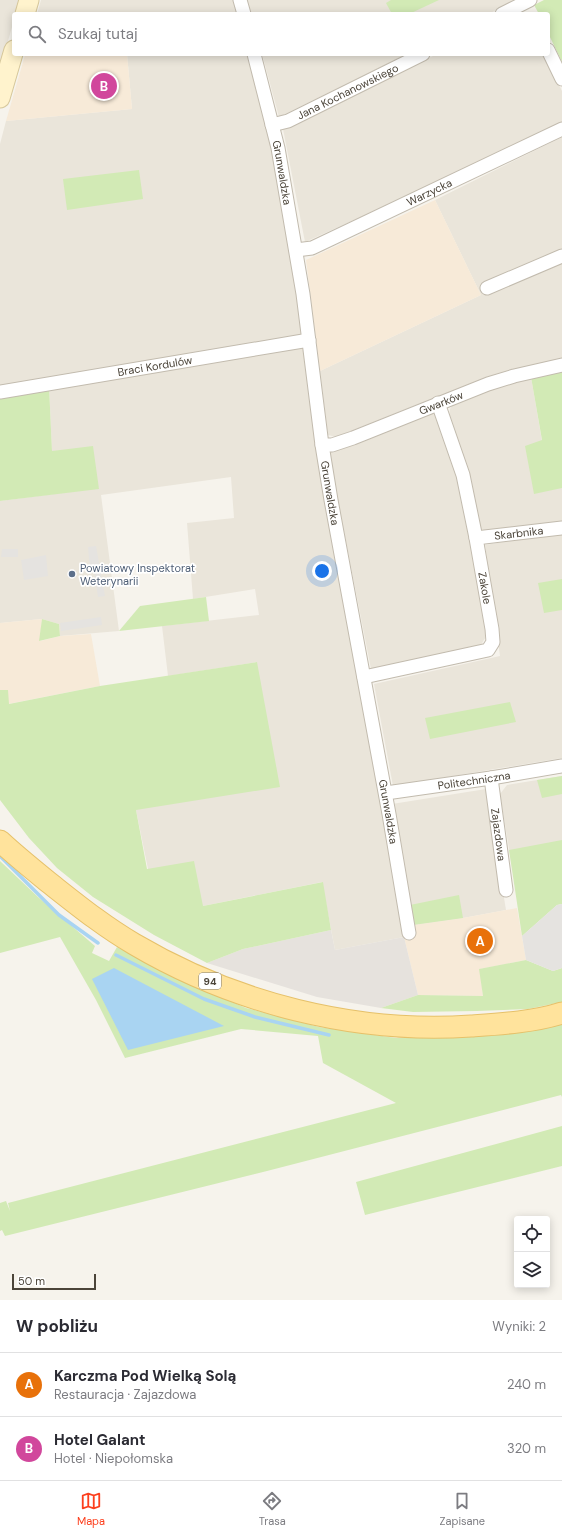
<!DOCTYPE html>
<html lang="pl">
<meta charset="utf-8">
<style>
:root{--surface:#fff;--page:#f7f7f7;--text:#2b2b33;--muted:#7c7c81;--line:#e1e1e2;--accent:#fc3f1d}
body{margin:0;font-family:"DM Sans",sans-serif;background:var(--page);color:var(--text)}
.controls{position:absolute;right:12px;bottom:12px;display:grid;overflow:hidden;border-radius:4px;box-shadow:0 2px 10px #0003}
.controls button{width:36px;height:36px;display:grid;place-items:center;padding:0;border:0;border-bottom:1px solid var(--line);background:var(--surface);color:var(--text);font:20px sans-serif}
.scale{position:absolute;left:12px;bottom:10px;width:84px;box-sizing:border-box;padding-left:4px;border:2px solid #4b4439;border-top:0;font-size:11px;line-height:14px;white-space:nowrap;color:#4b4439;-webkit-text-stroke:3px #fff;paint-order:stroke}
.you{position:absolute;left:322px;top:571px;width:14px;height:14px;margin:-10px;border:3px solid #fff;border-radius:50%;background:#1a73e8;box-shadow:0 0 0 6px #1a73e833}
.badge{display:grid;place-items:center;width:26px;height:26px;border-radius:50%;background:var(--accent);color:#fff;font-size:13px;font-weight:700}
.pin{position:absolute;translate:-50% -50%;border:2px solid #fff;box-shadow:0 1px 4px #0006}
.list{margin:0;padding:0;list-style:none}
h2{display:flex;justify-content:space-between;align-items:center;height:52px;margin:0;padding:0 16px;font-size:17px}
h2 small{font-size:13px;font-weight:400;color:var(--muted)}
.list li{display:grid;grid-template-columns:26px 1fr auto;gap:12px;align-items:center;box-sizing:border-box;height:64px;padding:0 16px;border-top:1px solid var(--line)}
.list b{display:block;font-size:15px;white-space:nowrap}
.list p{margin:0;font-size:13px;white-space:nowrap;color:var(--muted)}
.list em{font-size:13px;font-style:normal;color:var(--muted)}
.icon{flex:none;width:22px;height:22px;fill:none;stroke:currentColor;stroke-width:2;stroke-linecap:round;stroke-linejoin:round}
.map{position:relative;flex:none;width:562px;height:1300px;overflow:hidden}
.search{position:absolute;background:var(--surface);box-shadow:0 2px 10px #0003;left:12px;right:12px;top:12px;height:44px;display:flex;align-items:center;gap:10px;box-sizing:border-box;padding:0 14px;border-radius:4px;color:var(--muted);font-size:15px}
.sheet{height:180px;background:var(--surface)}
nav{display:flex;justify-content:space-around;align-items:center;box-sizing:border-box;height:56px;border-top:1px solid var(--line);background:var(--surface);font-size:11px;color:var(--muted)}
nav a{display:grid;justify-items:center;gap:2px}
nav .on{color:var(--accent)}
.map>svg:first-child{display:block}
.residential{fill:#eae5da}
.commercial{fill:#f7ead8}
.industrial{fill:#e6e2dd}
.green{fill:#d2eab5}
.parking{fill:#e5e3e0}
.water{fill:#a9d4f2}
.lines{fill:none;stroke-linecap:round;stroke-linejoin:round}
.stream{stroke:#a9d4f2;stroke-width:3.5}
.street-casing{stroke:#c2bbae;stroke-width:15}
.secondary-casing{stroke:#d6c79b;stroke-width:21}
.primary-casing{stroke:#e6c16a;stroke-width:23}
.street{stroke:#fff;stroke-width:13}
.secondary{stroke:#fff3cd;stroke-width:19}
.primary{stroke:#ffe39c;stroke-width:21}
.service-dot{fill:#5c6f8a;stroke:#fff;stroke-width:1.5}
.labels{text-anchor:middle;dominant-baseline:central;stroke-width:3.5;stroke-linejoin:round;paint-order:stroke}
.shield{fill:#fff;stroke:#817c74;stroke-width:1}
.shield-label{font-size:10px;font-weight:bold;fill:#4b4439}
.street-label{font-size:11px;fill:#4b4439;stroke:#fff}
.service-label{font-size:11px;fill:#4e5e75;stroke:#fff;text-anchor:start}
</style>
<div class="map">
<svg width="562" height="1300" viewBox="0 0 562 1300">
<rect width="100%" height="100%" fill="#f6f3ec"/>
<g class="residential">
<polygon points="0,0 20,0 16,14 14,14 14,20 0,69"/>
<polygon points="41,0 233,0 237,14 37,14"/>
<polygon points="247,0 518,0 488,14 250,14"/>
<polygon points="127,54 248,54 269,128 303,337 0,387 0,144 6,121 132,109"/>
<polygon points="262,54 407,54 279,117"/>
<polygon points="437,54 544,54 562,91 562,124 428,187 305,242 283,129"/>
<polygon points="562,137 562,360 513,369 487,377 336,437 328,435 320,371 481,295 435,200"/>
<polygon points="305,344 404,937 335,950 322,882 203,906 148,869 136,810 257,662 168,676 162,626 259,615 255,589 193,599 187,523 234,518 231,477 101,495 119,631 60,636 59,624 42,619 0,623 0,501 99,488 52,451 49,386"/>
<polygon points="531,377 542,441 562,437 562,522 486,532 478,527 449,416 450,409 454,403 493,387"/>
<polygon points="432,413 437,415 452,457 464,503 487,635 479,648 371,669 329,455 334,447"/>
<polygon points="562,533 562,758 393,786 374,684 500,656 485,545"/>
<polygon points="562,776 562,875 515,885 500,794 507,785"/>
<polygon points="486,789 506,910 463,918 413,925 392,804"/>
</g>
<g class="commercial">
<polygon points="33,54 127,54 132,109 6,121 25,55"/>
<polygon points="435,200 481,295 320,371 306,260"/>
<polygon points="42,619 40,641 60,636 91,634 100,686 8,704 8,690 0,690 0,623"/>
<polygon points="517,908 526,960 480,969 483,996 418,995 404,937 414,936 413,925 463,918"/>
</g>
<polygon class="industrial" points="331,930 335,950 404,937 418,995 381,1008 317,997 207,963 243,949"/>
<g class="green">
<polygon points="391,0 439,0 409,14 392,14 386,3"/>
<polygon points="544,0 562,0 562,62 548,33 548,14 539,14 534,5"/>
<polygon points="139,170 143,199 67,210 63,179"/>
<polygon points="562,371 562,488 534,494 525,446 542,440 531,377"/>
<polygon points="49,386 52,451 93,446 99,489 0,501 0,394"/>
<polygon points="562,579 562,610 544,613 538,583"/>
<polygon points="206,597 209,621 119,631 140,606"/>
<polygon points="42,619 59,624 60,636 39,641"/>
<polygon points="257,662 280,787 136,810 147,869 194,861 203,906 323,882 331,930 243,949 207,963 154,935 93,897 57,868 29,838 0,800 0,690 8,690 9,704 100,686"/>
<polygon points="510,702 516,722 430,739 425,718"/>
<polygon points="562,776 562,794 542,798 537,780"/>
<polygon points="562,840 562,904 557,905 522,936 509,850"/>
<polygon points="0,861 38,897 95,946 92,953 109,961 117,947 180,980 246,1008 319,1027 396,1038 483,1036 562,1024 562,1097 561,1095 267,1171 5,1236 2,1230 0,1231 0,1203 6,1201 10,1211 8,1203 396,1103 323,1063 318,1036 241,1029 125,1058 96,1000 60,937 0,953"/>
<polygon points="459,895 463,918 413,925 410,905"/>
<polygon points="526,960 553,971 562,968 562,1002 528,1009 477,1011 413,1012 381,1008 418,995 483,996 479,969"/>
<polygon points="562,1126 562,1166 365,1215 356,1182"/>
</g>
<g class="parking">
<polygon points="96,546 105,596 98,597 94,571 90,571 88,547"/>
<polygon points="2,549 18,549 18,557 1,557"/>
<polygon points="46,555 48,576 24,580 21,560"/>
<polygon points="101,617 102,625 61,631 60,623"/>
<polygon points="562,904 562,968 553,971 526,960 522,936 557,905"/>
</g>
<polygon class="water" points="114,968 224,1026 128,1050 92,979"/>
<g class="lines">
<g class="stream">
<polyline points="0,856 59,915 98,943"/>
<polyline points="116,955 204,999 255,1017 329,1035"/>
</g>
<g class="street-casing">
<g id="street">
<polyline points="240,0 244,14"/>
<polyline points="502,14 530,0"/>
<polyline points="548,50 562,79"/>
<path id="s1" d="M254,54L278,148L303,294L322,445L331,500L389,814L409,933"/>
<path id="s2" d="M272,125L288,121L423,54"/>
<path id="s3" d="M296,250L312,248L562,129"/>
<polyline points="487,288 562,256"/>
<path id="s4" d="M0,392L309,340"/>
<path id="s5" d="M322,445H332L353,438L488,384L514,376L562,365"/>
<path id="s6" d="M476,538L562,528"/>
<polyline points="364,677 488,650 493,642 492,629 476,538 463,475 438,403"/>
<path id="s7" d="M491,778L506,890"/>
<path id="s8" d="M386,793L491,778L562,766"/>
</g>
</g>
<g class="secondary-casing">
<g id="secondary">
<polyline points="25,14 29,0"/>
<polyline points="0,98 14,50"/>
</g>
</g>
<g class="primary-casing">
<path id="primary" d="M0,841C15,855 31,868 47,881C75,903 103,926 134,944C234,1003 355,1034 471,1026C500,1024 534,1022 562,1013"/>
</g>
<use href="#street" class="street"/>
<use href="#secondary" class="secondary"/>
<use href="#primary" class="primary"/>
</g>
<circle class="service-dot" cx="72" cy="574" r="4"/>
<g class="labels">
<rect class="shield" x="199" y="973" width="22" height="16" rx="3"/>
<g class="shield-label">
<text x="210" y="981">94</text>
</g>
<g class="street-label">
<text stroke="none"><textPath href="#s2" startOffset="83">Jana Kochanowskiego</textPath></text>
<text stroke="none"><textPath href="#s1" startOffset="122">Grunwaldzka</textPath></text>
<text stroke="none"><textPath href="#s3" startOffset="146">Warzycka</textPath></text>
<text stroke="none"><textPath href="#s4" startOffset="157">Braci Kordulów</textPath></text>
<text stroke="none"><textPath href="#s5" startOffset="127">Gwarków</textPath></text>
<text stroke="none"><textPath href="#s1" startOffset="446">Grunwaldzka</textPath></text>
<text stroke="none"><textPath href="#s6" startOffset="43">Skarbnika</textPath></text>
<text transform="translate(485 588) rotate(80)">Zakole</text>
<text stroke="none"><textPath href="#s8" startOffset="89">Politechniczna</textPath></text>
<text stroke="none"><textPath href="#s1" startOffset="770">Grunwaldzka</textPath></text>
<text stroke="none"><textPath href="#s7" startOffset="57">Zajazdowa</textPath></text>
</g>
<g class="service-label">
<text x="80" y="568">Powiatowy Inspektorat<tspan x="80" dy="13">Weterynarii</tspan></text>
</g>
</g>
</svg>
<div class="controls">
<button><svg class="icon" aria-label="locate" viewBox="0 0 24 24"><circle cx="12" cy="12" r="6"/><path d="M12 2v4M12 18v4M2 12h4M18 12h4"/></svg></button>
<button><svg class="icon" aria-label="layers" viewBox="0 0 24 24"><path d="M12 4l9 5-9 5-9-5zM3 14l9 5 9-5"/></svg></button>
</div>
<div class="scale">50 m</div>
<div class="you"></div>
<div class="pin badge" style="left:480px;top:941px;background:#e8710a">A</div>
<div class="pin badge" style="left:104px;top:86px;background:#d1479c">B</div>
<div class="search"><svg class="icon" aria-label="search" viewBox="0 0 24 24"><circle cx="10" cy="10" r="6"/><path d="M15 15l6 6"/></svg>Szukaj tutaj</div>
</div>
<section class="sheet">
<h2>W pobliżu<small>Wyniki: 2</small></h2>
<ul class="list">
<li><span class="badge" style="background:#e8710a">A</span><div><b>Karczma Pod Wielką Solą</b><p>Restauracja · Zajazdowa</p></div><em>240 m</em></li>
<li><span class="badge" style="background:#d1479c">B</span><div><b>Hotel Galant</b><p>Hotel · Niepołomska</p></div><em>320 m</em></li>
</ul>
</section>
<nav>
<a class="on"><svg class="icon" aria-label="map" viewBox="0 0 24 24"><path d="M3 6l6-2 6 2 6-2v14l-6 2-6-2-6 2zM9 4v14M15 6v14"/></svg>Mapa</a>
<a><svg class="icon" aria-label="directions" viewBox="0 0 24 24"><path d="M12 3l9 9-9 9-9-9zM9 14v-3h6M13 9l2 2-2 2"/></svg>Trasa</a>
<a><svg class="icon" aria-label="saved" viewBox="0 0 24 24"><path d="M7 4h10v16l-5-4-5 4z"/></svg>Zapisane</a>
</nav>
